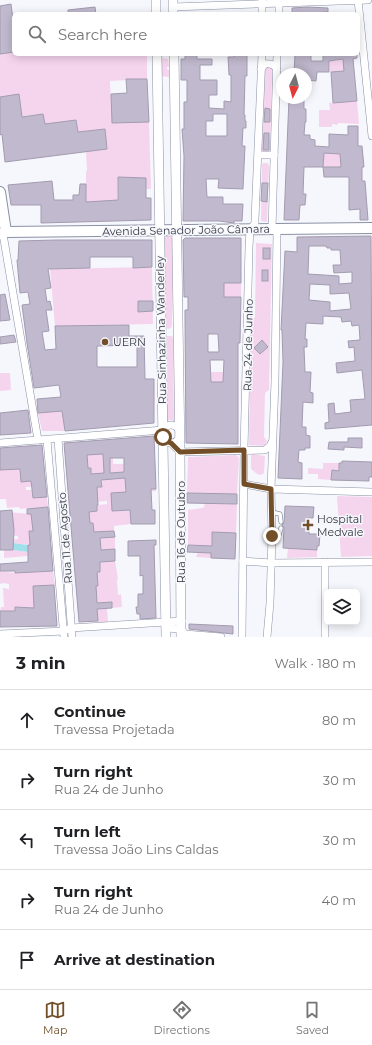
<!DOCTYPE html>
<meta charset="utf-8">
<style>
:root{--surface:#fff;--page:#f6f6f6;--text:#202124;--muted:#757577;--line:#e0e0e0;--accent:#724f28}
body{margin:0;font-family:Montserrat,sans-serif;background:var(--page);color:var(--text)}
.controls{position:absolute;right:12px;bottom:12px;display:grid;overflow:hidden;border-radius:6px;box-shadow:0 2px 10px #0003}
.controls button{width:36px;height:36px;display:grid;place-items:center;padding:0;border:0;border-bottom:1px solid var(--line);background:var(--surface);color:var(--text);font:20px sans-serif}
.compass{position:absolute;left:276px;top:68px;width:36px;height:36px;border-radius:50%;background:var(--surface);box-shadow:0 2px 10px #0003;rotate:186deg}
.stop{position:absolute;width:12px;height:12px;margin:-9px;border:3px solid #724f28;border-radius:50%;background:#fff}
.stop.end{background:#724f28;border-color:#fff;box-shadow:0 1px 4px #0008}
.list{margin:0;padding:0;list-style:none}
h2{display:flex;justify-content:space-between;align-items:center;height:52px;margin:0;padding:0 16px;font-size:17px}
h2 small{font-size:13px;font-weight:400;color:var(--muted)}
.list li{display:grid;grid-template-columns:26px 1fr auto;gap:12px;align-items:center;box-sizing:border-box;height:60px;padding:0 16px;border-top:1px solid var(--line)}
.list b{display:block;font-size:15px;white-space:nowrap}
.list p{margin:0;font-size:13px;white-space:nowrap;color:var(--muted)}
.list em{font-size:13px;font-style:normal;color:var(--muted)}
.icon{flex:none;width:22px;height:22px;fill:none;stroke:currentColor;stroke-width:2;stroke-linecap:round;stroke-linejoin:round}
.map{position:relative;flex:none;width:372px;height:637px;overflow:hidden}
.search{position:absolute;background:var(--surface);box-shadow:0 2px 10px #0003;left:12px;right:12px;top:12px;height:44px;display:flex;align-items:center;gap:10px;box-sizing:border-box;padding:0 14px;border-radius:6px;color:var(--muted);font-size:15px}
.sheet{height:352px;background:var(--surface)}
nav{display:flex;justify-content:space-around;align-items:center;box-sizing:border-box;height:56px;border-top:1px solid var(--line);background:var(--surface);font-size:11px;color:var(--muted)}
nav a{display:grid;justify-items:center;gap:2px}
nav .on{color:var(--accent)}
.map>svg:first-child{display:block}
.green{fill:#f5d5ee}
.water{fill:#a0e0eb}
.building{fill:#c1b9ce;stroke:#a39bb0;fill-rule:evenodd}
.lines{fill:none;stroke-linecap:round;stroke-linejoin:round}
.service-casing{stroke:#8a91a5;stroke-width:5}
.minor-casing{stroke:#8a91a5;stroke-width:8}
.tertiary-casing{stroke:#8a91a5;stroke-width:10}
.secondary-casing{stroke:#8a91a5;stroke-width:12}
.service{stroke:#fff;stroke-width:3.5}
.minor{stroke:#fff;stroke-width:7}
.tertiary{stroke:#fff;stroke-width:9}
.secondary{stroke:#fff;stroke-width:10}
.route{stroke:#724f28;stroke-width:5}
.poi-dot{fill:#724f28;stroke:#f6f7fc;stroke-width:1.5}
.labels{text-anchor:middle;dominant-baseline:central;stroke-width:3;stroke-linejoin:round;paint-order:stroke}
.street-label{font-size:11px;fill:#343740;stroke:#f6f7fc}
.poi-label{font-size:11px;fill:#343740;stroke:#f6f7fc;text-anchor:start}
</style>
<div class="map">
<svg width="372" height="637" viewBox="0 0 372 637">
<rect width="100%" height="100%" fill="#f6f7fc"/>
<g class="green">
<polygon points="14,52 14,54 147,54 147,79 110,81 112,123 149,122 151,189 146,189 146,178 118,178 117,201 86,202 86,171 87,171 86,152 107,149 105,129 78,132 76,120 45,124 43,114 15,117 21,108 19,95 0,97 0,54"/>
<polygon points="160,58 168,59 169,67 167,67 167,69 169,70 169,77 160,76"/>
<polygon points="353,59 354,70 330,72 330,61"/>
<polygon points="269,66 272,69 270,151 262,151 265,69"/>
<polygon points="357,101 359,124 338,123 338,125 332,124 332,127 319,127 319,110 330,110 329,103"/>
<polygon points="315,152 345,153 346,161 340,162 341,167 323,167 324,158"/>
<polygon points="263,163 267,163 269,166 267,222 261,221 262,165"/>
<polygon points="167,236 170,236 173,239 172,325 171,328 168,329 165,326 164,240 165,237"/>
<polygon points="256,243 272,244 269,390 265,393 264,437 267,441 265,446 249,445 251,321 255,317"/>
<polygon points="152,267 153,324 55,326 50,269"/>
<rect x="224" y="283" width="17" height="14"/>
<polygon points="166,336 172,336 173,339 174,421 170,420 166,421"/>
<rect x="211" y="372" width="27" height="10"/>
<polygon points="0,373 10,373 11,390 0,391"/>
<polygon points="62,411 65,431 42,431 38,413"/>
<polygon points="88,453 108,454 113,456 113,464 124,464 124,472 107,473 107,479 125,478 137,490 156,489 156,491 123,493 112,511 140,510 131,516 131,524 114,526 114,531 90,533 94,527 93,523 87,523 89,512 97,511 97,505 107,504 107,501 95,502 97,487 102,487 103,473 91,474 91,468 88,468 88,462 82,462"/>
<polygon points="253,454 265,456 264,473 261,475 257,474 251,469 251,455"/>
<polygon points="236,455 239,458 237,494 187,493 188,457"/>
<polygon points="29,459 22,482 45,480 46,486 26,487 26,490 32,490 33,498 47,497 48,507 20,509 19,507 7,508 6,499 0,499 0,470"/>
<polygon points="323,463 339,463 339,471 332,470 331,480 318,479 318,474 308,474 308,468 323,469"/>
<polygon points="337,496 372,497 372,556 341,557"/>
<polygon points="205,503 237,504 236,533 212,532 236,540 211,558 196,557 197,554 203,546 188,545 188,510 202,508 204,507"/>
<polygon points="7,512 31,514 32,524 49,523 49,529 29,531 30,545 13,543 9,540 18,539 18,536 14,536 14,530"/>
<polygon points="115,537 115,549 99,550 100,538"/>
<polygon points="288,548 317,550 317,557 287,558"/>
<polygon points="4,550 13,550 28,552 52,550 52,554 4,558"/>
<polygon points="115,561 118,579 117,580 118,595 121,594 122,607 112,608 111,602 97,603 97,597 92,597 96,586 98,586 98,581 76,583 75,574 100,572 100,562"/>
<polygon points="0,571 15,573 53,571 55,585 33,586 39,627 31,627 31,608 15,607 15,611 0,611 1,607 4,607 3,588 9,589 9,584 3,583 0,584"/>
<polygon points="107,608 108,622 98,623 97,616 78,611"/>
</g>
<polygon class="water" points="13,543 28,545 28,552 13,550"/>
<g class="building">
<polygon points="11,4 13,19 14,19 14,52 0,54 0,6"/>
<polygon points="95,7 96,14 68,14 68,10"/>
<polygon points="308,7 328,8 328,12 292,14 292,8"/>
<path d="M185,54H197V59H212V65H200V80H217V95H209V108L224,109V101L231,102V75H229L228,57H234V54H247V76H245L244,115H245V121H246V128H243L242,146H245L243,189L218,188L219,179H206L207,197H223V204H243L242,221H234V223L219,221H183L184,156L182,129H184V102H187V80H181V59H185ZM213,114H227V136H206V121H213Z"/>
<polygon points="295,54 311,54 311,61 323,61 323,54 357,54 357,58 353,59 357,101 333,103 331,72 344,71 343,59 329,61 329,72 317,72 316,81 306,80 306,74 294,74"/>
<polygon points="126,79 147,79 149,122 112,123 111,94 127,93"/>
<polygon points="19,94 22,117 43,114 45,124 76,120 78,132 105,129 107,149 5,162 2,134 0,135 0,97"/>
<path d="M289,98H304V109H306V122H305L304,135H310V139L315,140V146L329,147V134L348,135V126H358V146H362L364,167H362V181H365L368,220H360V209L349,210V177H324L323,167H304L303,194H306L305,205H300L299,220H284ZM324,153L340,154L341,167H323Z"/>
<polygon points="265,108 270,109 270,122 264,122"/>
<polygon points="264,133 269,133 269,150 263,150"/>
<polygon points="118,177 146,178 146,198 151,198 151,220 41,223 41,205 11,205 8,185 52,181 54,200 73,200 73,195 79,195 80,184 86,184 86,202 118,200"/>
<polygon points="262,183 268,183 267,202 261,201"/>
<path d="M371,236L372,425L325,429V423L329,422L328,404L334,403L335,414L351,412L350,400L365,399L362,370L337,373L336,363L355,361L354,347L349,348L348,341L360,340L359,325L352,326L351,321L342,322L341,317L323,316V324L306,323L305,339H307V347H304L305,372H311L310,392L313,393V403L303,402L302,427H306V435L310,436V448H305V450H299L298,462L302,463V479L278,478L283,362L282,330H281L285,251L297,252V237ZM309,246H326L327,248H331V250H340L341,265H333L334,273L352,272V283L339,284V276L308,274ZM310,284L330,285V294L349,293L351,309L330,311V302L309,300Z"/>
<path d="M185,238H241V283H224V297H241L240,343H238V444L186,443L185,320V310H188V297H184L183,240ZM208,334H218L219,352H208ZM210,360H224L223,382H211Z"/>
<path d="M56,240H152V267L133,268V257H90V268L48,269L51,288L45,289L47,302L50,301L52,310H46L49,331L42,332L45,350L56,349L55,326L129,325V336H144L145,379H154V423L65,431L62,411L38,413L37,399L61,397L59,385L34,388L27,343L22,305L30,304L28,292L20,293L17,260H18L19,241ZM137,345V367H97V346Z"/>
<rect x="263" y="248" width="7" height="11"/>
<rect x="262" y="270" width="6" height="11"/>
<polygon points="5,294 10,320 0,321 0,295"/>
<polygon points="138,301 153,301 153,311 138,312"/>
<polygon points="14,335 16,342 0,344 0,337"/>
<polygon points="262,340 268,347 260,354 254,348"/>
<polygon points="28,410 31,433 0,435 0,413"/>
<path d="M154,436L156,489H151L152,510H155V524H131L130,510L112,511L111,493L126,492L125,478L101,480L102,487H97L98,505H97V511L89,512L90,523H93L94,532L114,531L115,537L100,538L101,550L115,549V561L100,562V572H97L98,586H96L97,603L112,602V608L97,609L98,621L79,622L64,443ZM103,454L104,473L91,474V468H88L87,455ZM110,458H124V472L110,473Z"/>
<polygon points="348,438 362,438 362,448 344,447 344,450 328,449 329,442 348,442"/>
<polygon points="42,445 47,497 33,498 31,481 21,482 20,469 0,470 0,448"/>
<polygon points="342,461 372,462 372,477 369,477 369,481 331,480 332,470 339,471 339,463 342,463"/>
<polygon points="187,493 237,494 237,504 187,503"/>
<polygon points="285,506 314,507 313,518 309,518 309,534 320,534 319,546 317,546 317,550 283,548 284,528 282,525 284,523"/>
<polygon points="48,507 53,571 15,573 15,571 0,571 0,564 28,562 28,545 30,545 29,531 33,531 31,514 27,514 27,509"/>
<polygon points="12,510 14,530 13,550 0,550 0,511"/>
<polygon points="212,532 236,533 235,559 211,558 211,553 187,552 188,545 212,546"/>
<polygon points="156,540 156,545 154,545 156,618 140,619 140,614 137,614 136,607 138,607 138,594 143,594 143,575 140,576 140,556 128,556 128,541"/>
<polygon points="54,585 57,626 0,627 0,611 15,611 15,607 34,608 33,586"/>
<polygon points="189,624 233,626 233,634 189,629"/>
</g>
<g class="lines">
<g class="service-casing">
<g id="service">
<polyline points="271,512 280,514 281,522"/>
<polyline points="272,536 279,535 281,528"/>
</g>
</g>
<g class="minor-casing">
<g id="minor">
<polyline points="358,0 372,136"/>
<polyline points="173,7 368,0"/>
<polyline points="262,14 262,0"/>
<polyline points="279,14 279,0"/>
<path d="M261,69L265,64C271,63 275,65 277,70"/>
<polyline points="259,155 274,155"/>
<polyline points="272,230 277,54"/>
<polyline points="3,234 38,440"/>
<circle cx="171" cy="434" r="9"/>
<polyline points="58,439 72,637"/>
<polyline points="47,440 64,637"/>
<polyline points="0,443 163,430"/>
<polyline points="171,443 180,452 265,450 270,446 272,442"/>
<polyline points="244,484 271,489 372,492"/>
<polyline points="243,561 271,563 372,562"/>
<polyline points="325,562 325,637"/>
<polyline points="166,628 181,629 185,634 221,637"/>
<polyline points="0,634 64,631 71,628 182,621"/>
<polyline points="242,637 244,450 249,247 250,230 255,223 255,219 262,54"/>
<polyline points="267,637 270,603 272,536 271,489 275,381 277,229"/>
</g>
</g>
<g class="tertiary-casing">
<g id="tertiary">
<polyline points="156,0 156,14"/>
<polyline points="173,0 173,14"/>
<polyline points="157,54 166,637"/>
<polyline points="174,54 180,452 181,637"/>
</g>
</g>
<g class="secondary-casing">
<g id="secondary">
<polyline points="0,192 6,232"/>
<polyline points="0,234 6,232 372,228"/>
</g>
</g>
<use href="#service" class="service"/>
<use href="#minor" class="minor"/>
<use href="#tertiary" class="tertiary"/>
<use href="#secondary" class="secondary"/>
</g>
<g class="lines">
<polyline class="route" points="163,437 166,441 171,443 180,452 244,450 244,484 271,489 272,536"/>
</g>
<g class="poi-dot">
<circle cx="105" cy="342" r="4"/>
<path d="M306 519h4v4h4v4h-4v4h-4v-4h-4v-4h4z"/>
</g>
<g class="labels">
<g class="street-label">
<text transform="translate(186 230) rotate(-1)">Avenida Senador João Câmara</text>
<text transform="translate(161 330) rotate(-91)">Rua Sinhazinha Wanderley</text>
<text transform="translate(248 345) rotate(-89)">Rua 24 de Junho</text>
<text transform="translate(181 532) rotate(-90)">Rua 16 de Outubro</text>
<text transform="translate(65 538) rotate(-94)">Rua 11 de Agosto</text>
</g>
<g class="poi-label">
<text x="113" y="342">UERN</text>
<text x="317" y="519">Hospital<tspan x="317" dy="13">Medvale</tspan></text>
</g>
</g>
</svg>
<div class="controls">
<button><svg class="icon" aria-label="layers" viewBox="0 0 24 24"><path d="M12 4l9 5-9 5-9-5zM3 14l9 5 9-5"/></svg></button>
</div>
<svg class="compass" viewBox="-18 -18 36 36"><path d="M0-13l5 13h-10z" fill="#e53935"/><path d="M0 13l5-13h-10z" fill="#757577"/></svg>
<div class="stop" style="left:163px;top:437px"></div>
<div class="stop end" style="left:272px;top:536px"></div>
<div class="search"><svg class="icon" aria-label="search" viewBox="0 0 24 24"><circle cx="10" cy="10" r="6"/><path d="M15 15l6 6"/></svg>Search here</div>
</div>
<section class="sheet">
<h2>3 min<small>Walk · 180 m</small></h2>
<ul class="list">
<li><svg class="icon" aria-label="ahead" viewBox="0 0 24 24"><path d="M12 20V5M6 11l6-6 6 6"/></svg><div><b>Continue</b><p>Travessa Projetada</p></div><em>80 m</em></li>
<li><svg class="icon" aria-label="right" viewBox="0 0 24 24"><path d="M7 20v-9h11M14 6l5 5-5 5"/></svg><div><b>Turn right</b><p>Rua 24 de Junho</p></div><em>30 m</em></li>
<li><svg class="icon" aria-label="left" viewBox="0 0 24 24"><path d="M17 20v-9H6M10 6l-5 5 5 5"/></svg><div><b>Turn left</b><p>Travessa João Lins Caldas</p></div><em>30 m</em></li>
<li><svg class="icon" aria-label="right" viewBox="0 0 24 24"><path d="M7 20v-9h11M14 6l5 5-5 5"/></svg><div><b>Turn right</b><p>Rua 24 de Junho</p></div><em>40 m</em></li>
<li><svg class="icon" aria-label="arrive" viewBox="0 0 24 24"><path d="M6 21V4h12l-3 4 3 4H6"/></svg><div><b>Arrive at destination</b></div></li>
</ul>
</section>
<nav>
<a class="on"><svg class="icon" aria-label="map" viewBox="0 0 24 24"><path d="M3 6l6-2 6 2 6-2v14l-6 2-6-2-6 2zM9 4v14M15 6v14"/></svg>Map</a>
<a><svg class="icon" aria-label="directions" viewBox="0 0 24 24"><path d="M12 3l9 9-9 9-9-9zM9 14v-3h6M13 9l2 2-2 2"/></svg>Directions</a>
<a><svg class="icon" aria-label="saved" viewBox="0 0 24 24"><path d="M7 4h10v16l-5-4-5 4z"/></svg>Saved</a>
</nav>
